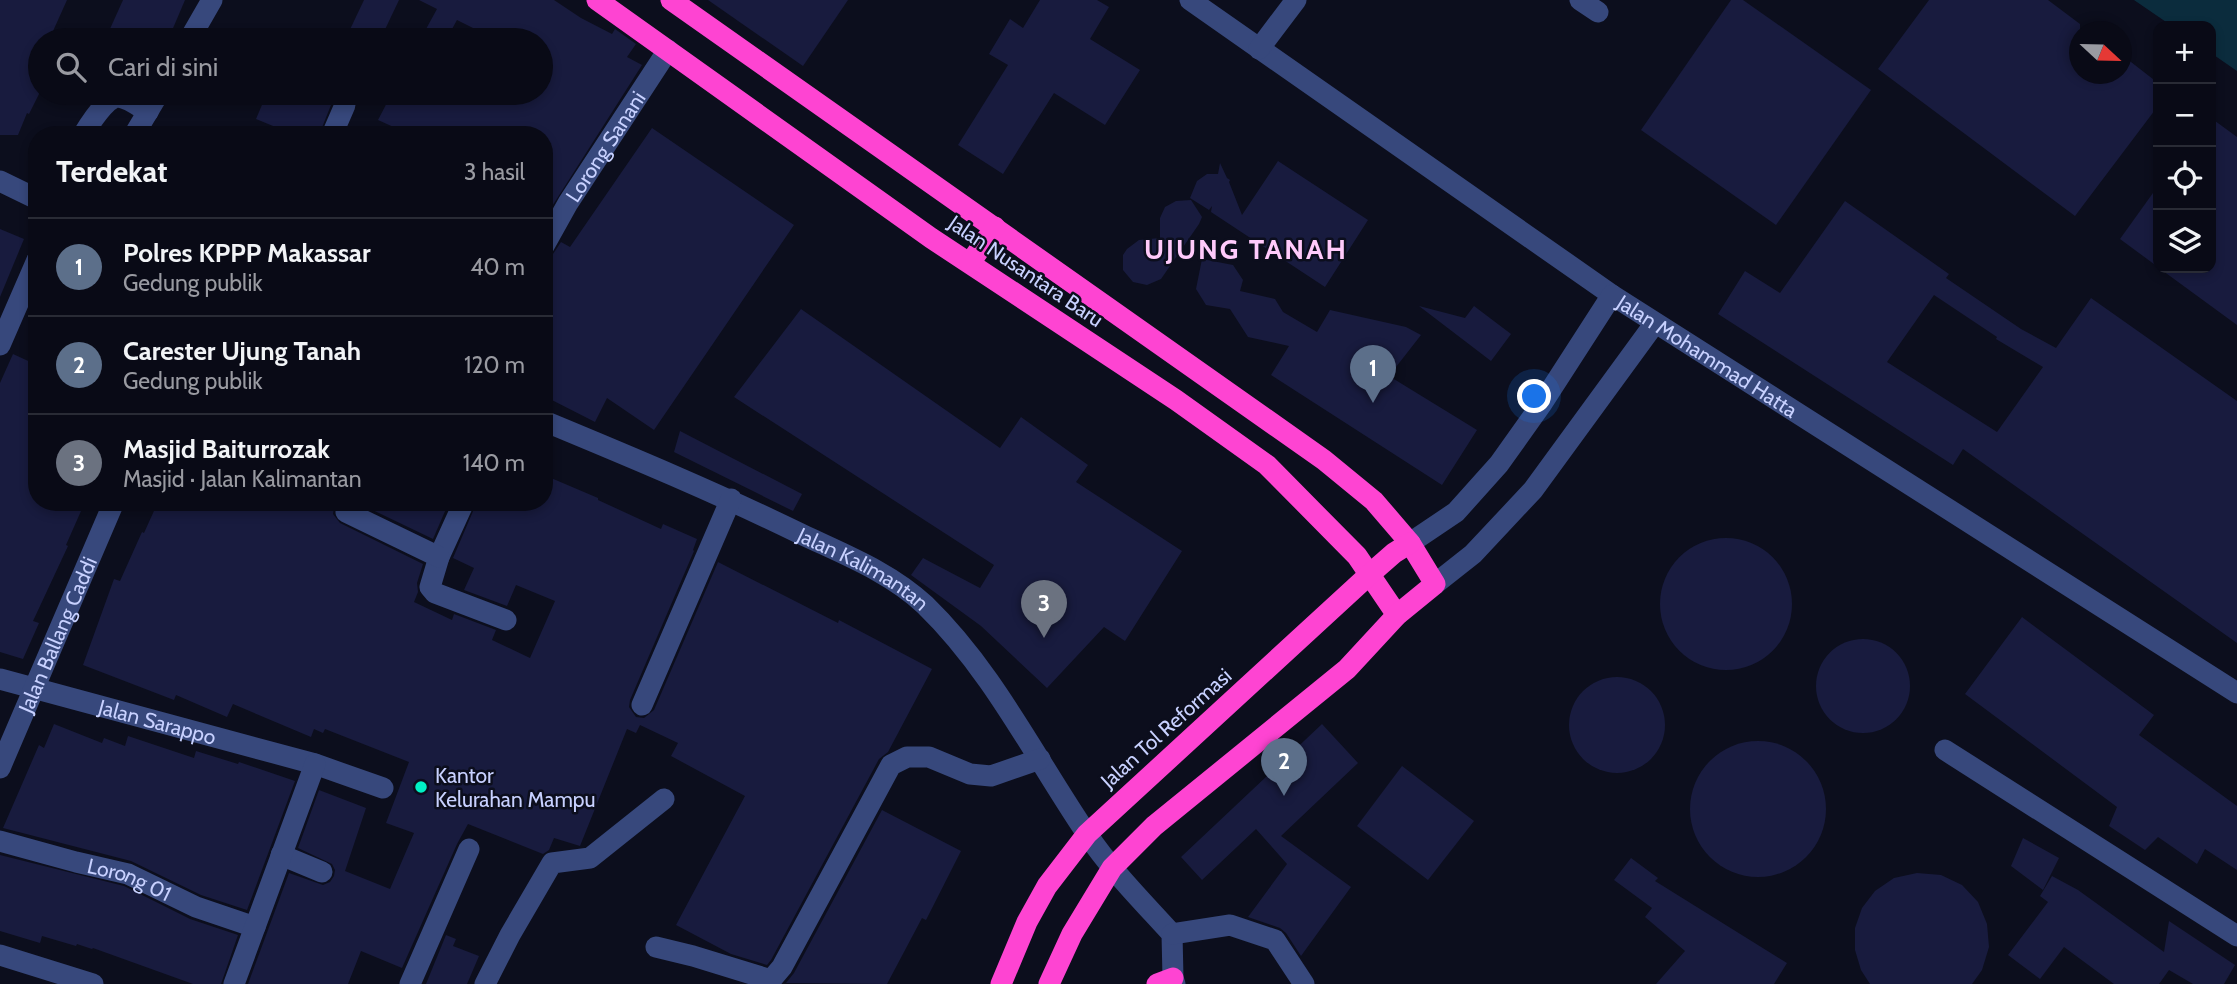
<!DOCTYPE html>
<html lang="id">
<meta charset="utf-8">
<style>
:root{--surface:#090a16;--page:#12131f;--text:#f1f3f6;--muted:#999aa1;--line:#292b35;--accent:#ea580c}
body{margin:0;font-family:Cabin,sans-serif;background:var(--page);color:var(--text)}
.controls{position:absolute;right:21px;top:21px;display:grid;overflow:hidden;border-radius:14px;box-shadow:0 4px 10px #0003}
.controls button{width:63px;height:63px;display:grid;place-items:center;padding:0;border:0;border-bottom:2px solid var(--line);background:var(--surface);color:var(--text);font:35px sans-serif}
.compass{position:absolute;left:2069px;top:21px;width:63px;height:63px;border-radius:50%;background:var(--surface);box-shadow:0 4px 10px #0003;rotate:112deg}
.you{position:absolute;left:1535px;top:397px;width:24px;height:24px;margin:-18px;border:5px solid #fff;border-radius:50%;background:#1a73e8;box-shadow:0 0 0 10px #1a73e833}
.badge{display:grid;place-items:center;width:46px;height:46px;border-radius:50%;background:var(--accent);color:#fff;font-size:23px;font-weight:700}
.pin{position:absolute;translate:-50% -58px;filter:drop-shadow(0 2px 4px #0008)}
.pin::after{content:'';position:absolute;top:37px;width:24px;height:21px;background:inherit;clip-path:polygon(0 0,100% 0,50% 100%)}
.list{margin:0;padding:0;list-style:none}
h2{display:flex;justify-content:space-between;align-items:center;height:91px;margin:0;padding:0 28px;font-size:30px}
h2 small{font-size:23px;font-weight:400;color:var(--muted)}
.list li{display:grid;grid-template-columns:46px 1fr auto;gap:21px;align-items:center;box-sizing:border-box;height:98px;padding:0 28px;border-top:2px solid var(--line)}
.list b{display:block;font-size:26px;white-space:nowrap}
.list p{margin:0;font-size:23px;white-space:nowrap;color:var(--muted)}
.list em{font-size:23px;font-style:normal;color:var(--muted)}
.icon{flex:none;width:38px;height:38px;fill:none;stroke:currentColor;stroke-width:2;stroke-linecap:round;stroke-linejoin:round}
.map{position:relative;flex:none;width:2237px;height:984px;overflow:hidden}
.search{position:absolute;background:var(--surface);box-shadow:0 4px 10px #0003;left:28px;top:28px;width:525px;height:77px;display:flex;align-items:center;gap:18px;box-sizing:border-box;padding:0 24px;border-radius:38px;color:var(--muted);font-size:26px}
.panel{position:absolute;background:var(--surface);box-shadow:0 4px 10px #0003;left:28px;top:126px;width:525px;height:385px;border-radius:28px}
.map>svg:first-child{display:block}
.water{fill:#0b2c3d}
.building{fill:#181b3e;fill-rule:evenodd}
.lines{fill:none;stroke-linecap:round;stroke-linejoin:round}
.minor{stroke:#37487c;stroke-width:21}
.highway{stroke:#fe44d2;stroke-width:21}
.poi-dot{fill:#01f1c5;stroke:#0c0e1d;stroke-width:2.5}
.labels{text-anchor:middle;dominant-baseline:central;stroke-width:5;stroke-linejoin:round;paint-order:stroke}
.street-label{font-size:21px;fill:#c8d1ff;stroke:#0c0e1d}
.poi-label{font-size:21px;fill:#c8d1ff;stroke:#0c0e1d;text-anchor:start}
.district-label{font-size:28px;font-weight:bold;letter-spacing:2px;fill:#ffcafb;stroke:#0c0e1d}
</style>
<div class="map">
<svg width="2237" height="984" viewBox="0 0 2237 984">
<rect width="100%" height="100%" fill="#0c0e1d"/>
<polygon class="water" points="2134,0 2237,0 2237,71 2211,53 2211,26 2172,26"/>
<g class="building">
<polygon points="0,0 67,0 49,40 40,40 40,92 29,114 27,113 18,135 0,135"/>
<polygon points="123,0 185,0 168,40 105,40"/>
<polygon points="364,0 399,0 380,40 345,40"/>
<polygon points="419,0 554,0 581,18 612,34 615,29 636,44 627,57 642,65 544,219 544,135 395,135 398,129 378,120 392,93 541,93 541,40 497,40 457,20 446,40 420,40 437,9"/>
<polygon points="708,0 848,0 803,66"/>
<polygon points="1040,0 1097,0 1109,7 1090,39 1140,70 1105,125 1054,93 1003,174 958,145 1008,65 989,54 1010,19 1023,28"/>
<polygon points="1731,0 1743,0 1871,90 1776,225 1641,130"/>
<polygon points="1929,0 2048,0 2080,24 2080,74 2122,74 2122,55 2158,83 2158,106 2075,216 1878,69"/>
<polygon points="267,93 341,93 333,100 319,135 295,135 256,119"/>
<polygon points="2211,118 2237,137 2237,325 2159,268 2211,268"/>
<polygon points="652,128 794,225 654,430 607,398 595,422 544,396 544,259 551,257 561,242 570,247"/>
<polygon points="1278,161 1368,220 1325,287 1211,212 1212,206 1209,210 1190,198 1197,181 1207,174 1218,174 1220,163 1227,178 1230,180 1229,182 1242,215"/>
<polygon points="2158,186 2158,267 2120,239"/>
<polygon points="1191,200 1202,217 1199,224 1161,279 1147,285 1133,282 1123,270 1123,255 1127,249 1139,240 1160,238 1160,218 1165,207 1176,201"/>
<path d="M1845,201L1949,274L1946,278L2021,329L2056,348L2091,298L2237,401V643L1963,449L1953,465L1718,314L1745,271L1780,293ZM1934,295L1997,337L1996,339L2043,367L1997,432L1887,362Z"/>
<polygon points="0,229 24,239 0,297"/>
<polygon points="1202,259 1233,265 1243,280 1240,291 1275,299 1283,312 1317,332 1330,310 1406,327 1421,335 1389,376 1477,430 1442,485 1271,375 1289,346 1248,337 1230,309 1206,305 1196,289"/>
<polygon points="1419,306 1465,318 1474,306 1511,334 1491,361"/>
<polygon points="801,309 1000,448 1021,417 1088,465 1076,482 1182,551 1125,641 1104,627 1047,688 981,626 911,575 923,558 980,588 994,565 734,397"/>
<polygon points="13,354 37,365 37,502 85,502 66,545 68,546 33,621 39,623 23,659 0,652 0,383"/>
<polygon points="680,431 802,494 793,511 674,452"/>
<polygon points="544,475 598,498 598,500 661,529 663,524 697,539 693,550 694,551 630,700 629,707 636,717 644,718 654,710 718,562 838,623 839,620 932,669 888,752 879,759 771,960 767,965 731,954 676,925 745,796 671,756 678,743 640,725 636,733 627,729 580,846 554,838 549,850 543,854 468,824 457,844 402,968 361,951 348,984 248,984 289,873 323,885 330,882 334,876 335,870 332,864 298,848 319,790 366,808 345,871 390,889 414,833 386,823 409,762 325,729 323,733 314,729 311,737 233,704 227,717 176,695 174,700 83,665 114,579 120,581 142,532 144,533 158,502 289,502 310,511 314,502 338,502 334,507 333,514 340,523 423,564 417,583 418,592 414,602 452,620 454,614 496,630 492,640 530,658 555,601 516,585 507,606 464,590 474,568 453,558 477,502 544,502"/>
<polygon points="356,502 449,502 433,539"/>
<circle cx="1726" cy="604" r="66"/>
<polygon points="2022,617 2154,715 2139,735 2237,806 2237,870 2205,849 2197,864 2158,837 2145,850 2109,826 2117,807 1965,694"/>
<circle cx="1863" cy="686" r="47"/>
<circle cx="1617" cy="725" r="48"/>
<polygon points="54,724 102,743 104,738 125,746 128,736 194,758 196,751 238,764 239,762 295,781 247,910 201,895 131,861 3,828 39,745 44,748"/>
<polygon points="1322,724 1358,763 1281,836 1351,887 1301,956 1286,933 1280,928 1248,917 1287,864 1256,829 1202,880 1181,857"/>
<circle cx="1758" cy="809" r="68"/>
<polygon points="1402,766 1474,821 1428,880 1357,826"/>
<polygon points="882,810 961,851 926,920 922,918 887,984 786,983 794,973"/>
<polygon points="2023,838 2059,858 2043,890 2011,866"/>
<polygon points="0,855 124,886 190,919 238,935 221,984 193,984 93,948 92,949 77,944 76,946 42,936 40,943 0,931"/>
<polygon points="1631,858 1658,878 1655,881 1787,963 1774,984 1656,984 1685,951 1645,917 1652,908 1614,880"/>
<polygon points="1917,873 1941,875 1962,885 1978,902 1987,924 1989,947 1982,970 1972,984 1870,984 1861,970 1855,950 1855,928 1862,908 1875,891 1894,878"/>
<polygon points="2052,876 2078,890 2164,952 2169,921 2235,965 2224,984 2193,984 2169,970 2159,984 2114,984 2064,947 2040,979 2008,955 2048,902 2040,896"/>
<polygon points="446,935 456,939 453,946 479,956 467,984 426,984"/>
</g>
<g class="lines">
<g class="minor">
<path id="s1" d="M1190,0L1612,295L2237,693"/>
<polyline points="1580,0 1598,12"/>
<polyline points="189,40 212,0"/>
<polyline points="1259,49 1296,0"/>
<path d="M83,135C89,125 106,98 117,97C127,97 140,107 148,112"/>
<polyline points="134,135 159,93"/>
<polyline points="332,135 345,105"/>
<polyline points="0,181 37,199"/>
<path id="s2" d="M544,246L568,203L668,50"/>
<polyline points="0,345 37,260"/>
<path id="s3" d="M544,421C631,457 717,493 801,534C843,554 890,572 925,605C993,671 1034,756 1087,834C1111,870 1143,902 1172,934L1173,978L1175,984"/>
<polyline points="464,502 439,557 430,587 435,593 506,620"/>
<polyline points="346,512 439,557"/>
<polyline points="1410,543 1456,512 1499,464 1541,405 1612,295"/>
<polyline points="1435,584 1473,554 1533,490 1655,323"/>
<path id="s4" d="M0,679L315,764L383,788"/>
<polyline points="642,705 731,499"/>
<polyline points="1945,750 2237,936"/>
<path id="s5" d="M0,768L114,502"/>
<path id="s6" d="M0,841L76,862L128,874L196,907L255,927"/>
<polyline points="281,855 322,872"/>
<polyline points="1172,934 1230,925 1275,940 1304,984"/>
<polyline points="656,947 693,956 771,980 782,967 891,765 907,757 929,757 970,774 991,776 1040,759"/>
<polyline points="0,955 93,984"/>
<polyline points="234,984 315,764"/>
<polyline points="410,984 469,849"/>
<polyline points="485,984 510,935 552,863 590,858 664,799"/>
</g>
<g class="highway">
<polyline points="597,0 931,238 1176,400 1267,465 1357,556 1397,615"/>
<polyline points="671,0 1324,460 1374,501 1410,543 1435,584 1397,615 1347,669 1154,826 1112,868 1072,934 1049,984"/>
<polyline points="970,263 995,227"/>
<polyline points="1001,984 1027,922 1047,886 1087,834 1370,574 1394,553 1410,543"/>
<polyline points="1157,984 1173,978"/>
</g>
</g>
<circle class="poi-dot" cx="421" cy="787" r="7"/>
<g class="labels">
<g class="street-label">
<text stroke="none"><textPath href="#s2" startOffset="117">Lorong Sanani</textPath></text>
<text transform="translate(1026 271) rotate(34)">Jalan Nusantara Baru</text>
<text stroke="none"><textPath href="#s1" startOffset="628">Jalan Mohammad Hatta</textPath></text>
<text stroke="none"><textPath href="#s3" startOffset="352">Jalan Kalimantan</textPath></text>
<text stroke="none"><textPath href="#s5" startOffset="145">Jalan Ballang Caddi</textPath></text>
<text stroke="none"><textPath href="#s4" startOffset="163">Jalan Sarappo</textPath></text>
<text transform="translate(1166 728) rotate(-42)">Jalan Tol Reformasi</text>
<text stroke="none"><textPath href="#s6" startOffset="135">Lorong 01</textPath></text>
</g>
<g class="poi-label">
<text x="435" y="775">Kantor<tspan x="435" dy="24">Kelurahan Mampu</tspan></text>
</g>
<g class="district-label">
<text x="1246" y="249">UJUNG TANAH</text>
</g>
</g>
</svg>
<div class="controls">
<button>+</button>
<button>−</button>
<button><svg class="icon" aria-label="locate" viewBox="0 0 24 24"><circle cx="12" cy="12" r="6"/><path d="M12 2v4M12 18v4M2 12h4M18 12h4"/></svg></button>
<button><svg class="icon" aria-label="layers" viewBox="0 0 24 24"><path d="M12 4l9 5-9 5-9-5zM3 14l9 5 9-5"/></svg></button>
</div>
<svg class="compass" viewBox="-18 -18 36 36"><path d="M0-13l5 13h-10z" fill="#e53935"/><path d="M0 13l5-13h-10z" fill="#999aa1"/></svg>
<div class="you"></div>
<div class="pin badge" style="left:1373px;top:403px;background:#5c6f8a">1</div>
<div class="pin badge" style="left:1284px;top:796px;background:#5c6f8a">2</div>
<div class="pin badge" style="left:1044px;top:638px;background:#6b7280">3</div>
<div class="search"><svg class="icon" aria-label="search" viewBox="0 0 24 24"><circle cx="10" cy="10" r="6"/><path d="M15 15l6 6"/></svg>Cari di sini</div>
<section class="panel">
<h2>Terdekat<small>3 hasil</small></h2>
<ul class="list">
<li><span class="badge" style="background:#5c6f8a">1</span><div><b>Polres KPPP Makassar</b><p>Gedung publik</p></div><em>40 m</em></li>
<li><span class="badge" style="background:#5c6f8a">2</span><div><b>Carester Ujung Tanah</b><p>Gedung publik</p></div><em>120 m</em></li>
<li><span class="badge" style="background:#6b7280">3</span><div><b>Masjid Baiturrozak</b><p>Masjid · Jalan Kalimantan</p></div><em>140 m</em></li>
</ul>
</section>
</div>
